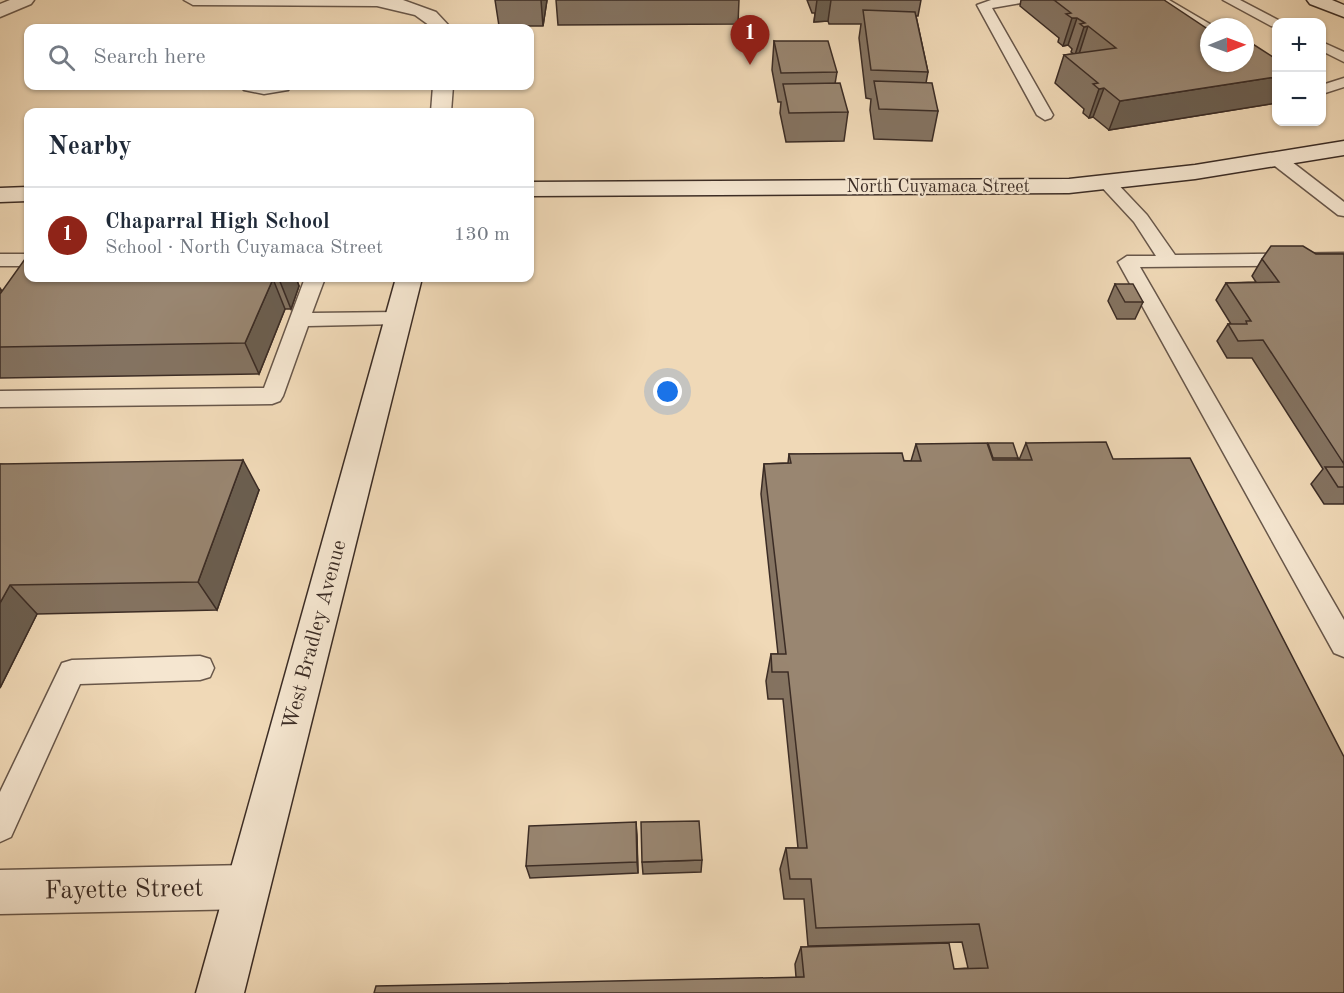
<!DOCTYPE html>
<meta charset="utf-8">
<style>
:root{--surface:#fff;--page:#f6f6f7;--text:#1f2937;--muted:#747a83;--line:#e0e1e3;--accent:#8f2418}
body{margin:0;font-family:"Old Standard TT",serif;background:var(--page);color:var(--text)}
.controls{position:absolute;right:18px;top:18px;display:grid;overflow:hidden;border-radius:12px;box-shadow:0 2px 4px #0004}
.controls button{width:54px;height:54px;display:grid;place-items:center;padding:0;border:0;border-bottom:2px solid var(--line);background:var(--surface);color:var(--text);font:30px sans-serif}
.compass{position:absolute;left:1200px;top:18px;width:54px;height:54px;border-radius:50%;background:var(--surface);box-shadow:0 2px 4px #0004;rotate:89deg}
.you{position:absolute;left:668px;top:392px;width:21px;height:21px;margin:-15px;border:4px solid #fff;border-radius:50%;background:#1a73e8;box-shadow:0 0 0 9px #1a73e833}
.badge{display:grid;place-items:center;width:39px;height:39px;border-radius:50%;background:var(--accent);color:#fff;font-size:20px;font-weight:700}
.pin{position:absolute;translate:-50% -50px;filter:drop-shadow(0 2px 3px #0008)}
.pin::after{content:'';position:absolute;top:32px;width:21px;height:18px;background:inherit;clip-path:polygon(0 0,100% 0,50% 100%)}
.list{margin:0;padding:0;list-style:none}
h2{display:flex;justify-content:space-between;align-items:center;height:78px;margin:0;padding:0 24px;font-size:26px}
h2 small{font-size:20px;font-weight:400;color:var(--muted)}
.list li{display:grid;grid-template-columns:39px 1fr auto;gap:18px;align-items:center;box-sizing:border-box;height:96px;padding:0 24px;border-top:2px solid var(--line)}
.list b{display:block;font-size:22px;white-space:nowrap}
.list p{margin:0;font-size:20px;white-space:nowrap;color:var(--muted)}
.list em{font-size:20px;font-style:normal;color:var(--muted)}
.icon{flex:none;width:33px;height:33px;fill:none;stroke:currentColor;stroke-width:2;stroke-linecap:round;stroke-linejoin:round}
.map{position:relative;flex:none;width:1344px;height:993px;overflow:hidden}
.search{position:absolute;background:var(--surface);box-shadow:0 2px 4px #0004;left:24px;top:24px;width:510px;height:66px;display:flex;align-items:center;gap:15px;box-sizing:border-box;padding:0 21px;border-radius:12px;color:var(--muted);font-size:22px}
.panel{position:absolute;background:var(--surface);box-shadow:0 2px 4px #0004;left:24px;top:108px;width:510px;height:174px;border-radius:12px}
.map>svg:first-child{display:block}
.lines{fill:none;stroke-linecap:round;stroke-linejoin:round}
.lane-casing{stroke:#68574a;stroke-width:3}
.street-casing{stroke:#68574a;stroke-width:3}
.secondary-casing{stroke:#3b2c25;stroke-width:3}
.lane{fill:#f5e6d0;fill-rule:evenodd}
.street{fill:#f5e6d0;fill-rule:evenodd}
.secondary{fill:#f5e6d0;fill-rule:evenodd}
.wall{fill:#847361;stroke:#3b2c25;stroke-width:1.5}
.shaded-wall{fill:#6b5e4f;stroke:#3b2c25;stroke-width:1.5}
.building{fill:#998671;stroke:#3b2c25;stroke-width:1.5}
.labels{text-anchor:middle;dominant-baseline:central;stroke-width:4.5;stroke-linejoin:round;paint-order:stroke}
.far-street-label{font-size:18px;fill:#3b2c25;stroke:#f5e6d0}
.street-label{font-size:21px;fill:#3b2c25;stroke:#f5e6d0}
.near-street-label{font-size:26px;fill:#3b2c25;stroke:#f5e6d0}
</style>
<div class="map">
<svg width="1344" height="993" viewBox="0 0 1344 993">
<rect width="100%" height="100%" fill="#f0d9b7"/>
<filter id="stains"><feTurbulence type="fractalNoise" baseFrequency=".00333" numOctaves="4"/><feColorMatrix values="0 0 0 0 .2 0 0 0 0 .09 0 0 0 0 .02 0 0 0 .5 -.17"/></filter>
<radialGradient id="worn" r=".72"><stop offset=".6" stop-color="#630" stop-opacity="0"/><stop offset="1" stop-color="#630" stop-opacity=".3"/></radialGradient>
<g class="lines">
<g class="lane-casing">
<g id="lane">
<polygon points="991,0 1023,0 1021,3 992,8 1053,115 1051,118 1045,120 1037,115 977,5"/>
<polygon points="1152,0 1169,0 1215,27 1209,27 1209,32 1204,31"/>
<polygon points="1223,0 1240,0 1282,22 1276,22 1276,27 1271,26"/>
<polygon points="1322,42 1344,52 1344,62 1322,51"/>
<polygon points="1344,78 1344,87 1322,94 1322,85"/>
<polygon points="1277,154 1283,155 1344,202 1344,216 1338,215 1271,163 1269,159"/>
<polygon points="1106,177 1112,178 1147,215 1175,255 1344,253 1344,265 1140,267 1344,620 1344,657 1334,653 1118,262 1127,256 1156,256 1134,222 1097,182"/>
<rect x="0" y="254" width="28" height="12"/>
<polygon points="305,278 325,278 312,313 399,312 406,313 409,318 406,323 399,324 308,326 283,396 280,401 272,404 0,407 0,391 264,388"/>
<polygon points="200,656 210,659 214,668 210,677 200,680 80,684 11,837 0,842 0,792 62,663 72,660"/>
</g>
</g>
<g class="street-casing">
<g id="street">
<polygon points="10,0 34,0 31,4 0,17 0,4"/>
<polygon points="184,0 403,0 436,12 451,28 433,28 415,15 377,6 193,5"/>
<polygon points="241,86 291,86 288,90 264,94 244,90"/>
<polygon points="433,86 453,86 451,112 431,112"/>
<polygon points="248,865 264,871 270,887 264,903 248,909 0,914 0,870"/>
</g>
</g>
<g class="secondary-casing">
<g id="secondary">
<polygon points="1307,0 1332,0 1344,5 1344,17 1310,4"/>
<polygon points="1344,141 1344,155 1195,179 1069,193 530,196 530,182 1069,179 1195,165"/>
<polygon points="28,187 28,201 0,202 0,188"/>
<polygon points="396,278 422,278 244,993 196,993"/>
</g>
</g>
<use href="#lane" class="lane"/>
<use href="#street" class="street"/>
<use href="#secondary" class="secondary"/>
</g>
<g class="wall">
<polygon points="495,0 547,0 543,26 499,26"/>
<polygon points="556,0 739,0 738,24 558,25"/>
<polygon points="807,0 921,0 918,16 916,16 928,72 926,83 938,111 932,141 874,139 870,110 871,99 866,98 859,38 861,24 829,24 828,21 814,22 815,13 812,13"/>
<polygon points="1021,0 1164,0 1209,63 1276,59 1276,103 1109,130 1093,117 1089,118 1083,113 1084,109 1055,83 1064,55 1074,54 1071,52 1072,49 1068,45 1063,46 1058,42 1059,38 1020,6"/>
<polygon points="774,41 837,72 835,84 848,112 844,141 786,142 780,113 781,102 778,102 772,70"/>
<polygon points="1316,254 1344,254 1344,504 1324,504 1311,484 1323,469 1252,358 1227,358 1217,341 1228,324 1231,324 1216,300 1226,283 1256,282 1252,276 1262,259"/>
<polygon points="28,278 296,278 299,286 291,309 285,309 259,374 0,378 0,288 2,291"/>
<polygon points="1115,284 1143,302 1135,319 1117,319 1108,301"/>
<polygon points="1026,443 1344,993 796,977 795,964 801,947 954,969 968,968 962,942 808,946 804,899 784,899 780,869 786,848 798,848 783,699 768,699 766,681 771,654 778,654 761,494 764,464 788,463 789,454 911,461 916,444 1018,458 1018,460 1019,460"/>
<polygon points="0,464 259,490 217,610 37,614 0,688"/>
<polygon points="636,822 638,873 530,878 526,866"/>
<polygon points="702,860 701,872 643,874 642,862"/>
</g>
<g class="shaded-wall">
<polygon points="541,0 547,0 543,26"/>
<polygon points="817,0 831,0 828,21 814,22"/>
<polygon points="1072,18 1077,18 1068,45 1063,46"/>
<polygon points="1088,26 1079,54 1075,55 1084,27"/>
<polygon points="1276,77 1276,103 1109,130 1120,101"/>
<polygon points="1104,88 1093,117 1089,118 1099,89"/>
<polygon points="279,278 296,278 299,286 291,309 279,279"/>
<polygon points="273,279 285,309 259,374 245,343"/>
<polygon points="243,460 259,490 217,610 198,582"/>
<polygon points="10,585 37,614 0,688 0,603"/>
<polygon points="636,822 637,835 638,873 637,862"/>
</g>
<g class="building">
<polygon points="1054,0 1164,0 1209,30 1209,63 1245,63 1245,39 1276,59 1276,77 1120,101 1104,88 1099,89 1093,84 1098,83 1064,55 1116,48 1088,26 1084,27 1080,24 1085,23 1077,18 1072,18 1066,14 1071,13"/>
<polygon points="863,10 915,12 928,72 871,70"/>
<polygon points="774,41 828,41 837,72 781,73"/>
<polygon points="874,81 932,83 938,111 879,109"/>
<polygon points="840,83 848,112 789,113 783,84"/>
<polygon points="1271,246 1303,246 1316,254 1344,254 1344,464 1263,340 1238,341 1228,324 1247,324 1246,321 1251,321 1226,283 1279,282 1262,259"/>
<polygon points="25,259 28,259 28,278 279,278 279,279 273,279 245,343 0,347 0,294"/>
<polygon points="1115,284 1133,284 1143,302 1125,302"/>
<polygon points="1106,442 1113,459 1190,458 1344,757 1344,993 374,993 376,986 804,977 801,947 949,943 954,969 988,968 979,924 816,928 811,879 790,879 786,848 807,848 788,672 772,672 771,654 786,654 764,464 791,463 789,454 902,453 904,461 921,461 916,444 987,443 993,460 1032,460 1026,443"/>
<polygon points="988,443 1013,443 1018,458 993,458"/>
<polygon points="243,460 198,582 10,585 0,603 0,464"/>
<polygon points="1325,467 1344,467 1344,487 1338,487"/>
<polygon points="699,821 702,860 642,862 641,822"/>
<polygon points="636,822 637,862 526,866 529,826"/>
</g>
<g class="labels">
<g class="far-street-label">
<text x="938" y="187">North Cuyamaca Street</text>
</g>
<g class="street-label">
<text transform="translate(315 635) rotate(-75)">West Bradley Avenue</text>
</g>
<g class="near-street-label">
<text transform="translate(124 890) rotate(-1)">Fayette Street</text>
</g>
</g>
<rect width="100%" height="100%" filter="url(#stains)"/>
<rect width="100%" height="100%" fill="url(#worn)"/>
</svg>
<div class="controls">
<button>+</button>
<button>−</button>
</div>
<svg class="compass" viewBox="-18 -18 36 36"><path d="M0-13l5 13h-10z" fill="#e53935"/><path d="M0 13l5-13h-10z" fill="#747a83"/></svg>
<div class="you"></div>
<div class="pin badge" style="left:750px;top:65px">1</div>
<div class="search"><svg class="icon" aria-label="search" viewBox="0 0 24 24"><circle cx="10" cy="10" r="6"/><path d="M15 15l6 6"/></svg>Search here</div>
<section class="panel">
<h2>Nearby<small></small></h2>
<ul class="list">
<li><span class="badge">1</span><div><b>Chaparral High School</b><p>School · North Cuyamaca Street</p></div><em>130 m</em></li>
</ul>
</section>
</div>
